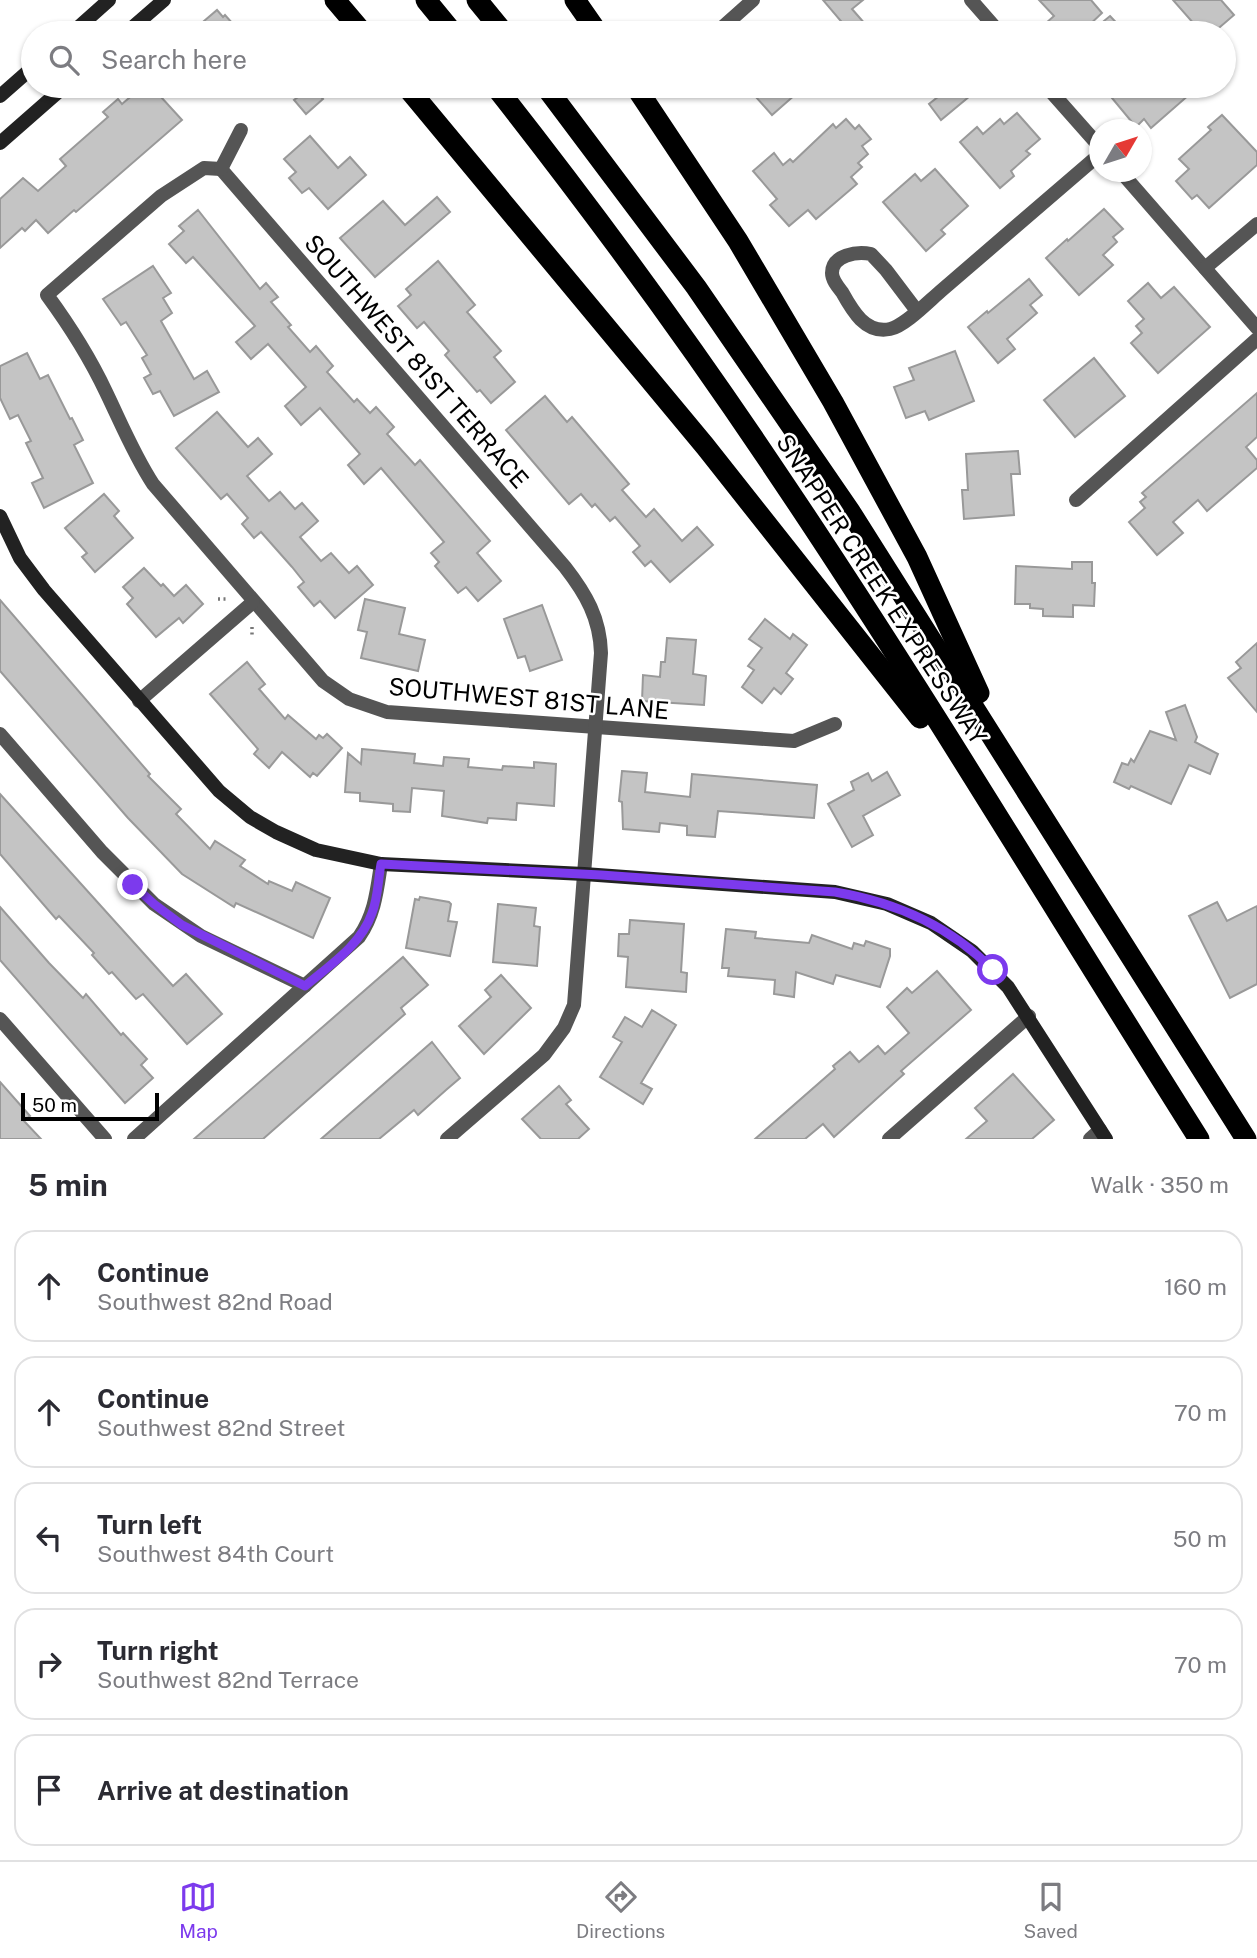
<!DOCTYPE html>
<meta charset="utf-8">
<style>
:root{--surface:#fff;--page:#f2f2f3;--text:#2b2b33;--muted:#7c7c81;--line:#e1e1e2;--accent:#7c3aed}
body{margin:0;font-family:"Public Sans",sans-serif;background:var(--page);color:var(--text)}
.compass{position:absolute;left:1089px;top:119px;width:63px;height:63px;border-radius:50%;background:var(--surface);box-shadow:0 2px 5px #0004;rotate:51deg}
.scale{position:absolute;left:21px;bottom:18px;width:138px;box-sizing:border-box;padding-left:7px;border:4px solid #000;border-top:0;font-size:19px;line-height:24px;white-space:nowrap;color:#000;-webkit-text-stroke:5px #fff;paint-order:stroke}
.stop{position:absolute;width:21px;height:21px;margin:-16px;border:5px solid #7c3aed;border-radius:50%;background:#fff}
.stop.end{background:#7c3aed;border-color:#fff;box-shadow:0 2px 7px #0008}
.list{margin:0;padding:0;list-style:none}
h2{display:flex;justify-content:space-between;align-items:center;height:91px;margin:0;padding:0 28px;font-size:30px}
h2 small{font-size:23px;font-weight:400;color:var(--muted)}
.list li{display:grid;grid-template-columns:46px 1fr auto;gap:21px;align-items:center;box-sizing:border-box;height:112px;margin:0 14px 14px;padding:0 14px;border:2px solid var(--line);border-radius:21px}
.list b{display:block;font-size:26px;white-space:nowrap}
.list p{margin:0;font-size:23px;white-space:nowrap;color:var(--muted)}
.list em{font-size:23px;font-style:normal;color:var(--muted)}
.icon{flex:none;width:38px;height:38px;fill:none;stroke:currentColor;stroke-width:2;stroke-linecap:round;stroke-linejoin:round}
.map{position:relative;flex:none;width:1257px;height:1139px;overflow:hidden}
.search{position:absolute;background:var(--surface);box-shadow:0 2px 5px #0004;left:21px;right:21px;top:21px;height:77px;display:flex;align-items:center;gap:18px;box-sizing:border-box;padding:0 24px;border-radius:38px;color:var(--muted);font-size:26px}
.sheet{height:721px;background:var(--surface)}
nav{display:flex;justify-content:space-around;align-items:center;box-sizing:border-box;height:98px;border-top:2px solid var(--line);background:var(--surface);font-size:19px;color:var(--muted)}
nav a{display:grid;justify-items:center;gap:4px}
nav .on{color:var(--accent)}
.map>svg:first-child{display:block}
.building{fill:#c4c4c4;stroke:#999;stroke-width:2}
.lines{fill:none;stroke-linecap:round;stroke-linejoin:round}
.path{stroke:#777;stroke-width:3.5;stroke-dasharray:2 3.5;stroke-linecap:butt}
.street{stroke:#555;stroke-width:14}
.secondary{stroke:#222;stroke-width:14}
.highway{stroke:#000;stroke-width:21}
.route{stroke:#7c3aed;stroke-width:9}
.labels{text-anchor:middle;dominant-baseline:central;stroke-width:5;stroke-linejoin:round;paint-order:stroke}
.street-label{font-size:24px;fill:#000;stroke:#fff}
</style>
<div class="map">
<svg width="1257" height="1139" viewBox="0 0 1257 1139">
<rect width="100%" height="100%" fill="#fff"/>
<g class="building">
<polygon points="823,0 863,0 852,9 873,33 851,33"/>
<polygon points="1039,0 1091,0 1102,13 1085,29 1080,23 1068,33 1054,33 1046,23 1054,16"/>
<polygon points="1173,0 1221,0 1234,15 1213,33 1202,33"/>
<polygon points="217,10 223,17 225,15 241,33 190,33"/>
<polygon points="1110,16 1126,33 1106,33 1099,25"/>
<polygon points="143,86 151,86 182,120 76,212 74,210 48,233 36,220 25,231 22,228 0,248 0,199 23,178 38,191 66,166 60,159 108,117 103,112 118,99 122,104"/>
<polygon points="289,86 332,86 320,96 323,99 306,114 294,100 298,97"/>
<polygon points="746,86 789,86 796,94 772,115"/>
<polygon points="931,86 982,86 941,120 929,104 939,96"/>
<polygon points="1102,86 1183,86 1190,94 1151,128 1144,119 1136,127"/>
<polygon points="1017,113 1040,139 1026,151 1030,154 1011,171 1014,176 1000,188 960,142 977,127 983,134 1000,119 1004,124"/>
<polygon points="1222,115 1257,152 1257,165 1209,208 1197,195 1192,199 1176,181 1189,169 1179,159 1211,130 1208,127"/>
<polygon points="846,119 855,129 859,125 871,139 862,146 868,154 858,163 862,167 851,177 857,184 816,219 808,210 789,226 770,205 777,199 753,171 774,153 783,165 790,159 793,162 833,124 836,128"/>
<polygon points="310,136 338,168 350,157 366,175 328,209 309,188 302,193 289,178 296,172 284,159"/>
<polygon points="935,169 968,206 941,230 945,234 926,251 883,202 915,174 921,181"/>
<polygon points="437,197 450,212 375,277 340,238 383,201 405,225"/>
<polygon points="1104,209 1123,229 1113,237 1117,242 1103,255 1113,265 1079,295 1046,258 1067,239 1068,241"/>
<polygon points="198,210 260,289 266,283 278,297 271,302 291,325 288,327 310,352 316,346 333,366 327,372 354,402 357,399 370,413 376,407 394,427 387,434 415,465 420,460 490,541 477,553 501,581 478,601 466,587 458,593 435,566 439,562 431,553 444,542 381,468 364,484 348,465 360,454 320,408 301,425 285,406 306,387 268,344 251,359 236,342 255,326 193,257 186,263 169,244 184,231 179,226"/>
<polygon points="438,261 475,305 467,312 501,351 494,357 515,382 491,403 480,390 477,392 445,355 449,351 424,322 417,328 398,306 411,295 406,289"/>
<polygon points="153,266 171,293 163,298 172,313 161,321 194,379 207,371 219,392 174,416 160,391 153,394 144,378 151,374 142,358 147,355 126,322 121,325 103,299"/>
<polygon points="1029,279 1042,295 1030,305 1037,313 1007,339 1015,349 998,363 968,327 987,311 988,313"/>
<polygon points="1148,283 1161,298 1174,287 1210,327 1158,373 1131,343 1142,333 1136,326 1144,319 1128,301"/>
<polygon points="955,351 974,401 929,420 925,411 906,418 894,387 914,380 909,368"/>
<polygon points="27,353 40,379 48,375 70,419 72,418 83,440 74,445 93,483 44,508 32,483 43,478 26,443 31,441 18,415 10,419 0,398 0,366"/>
<polygon points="1094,358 1125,396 1075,437 1044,400"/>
<polygon points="1257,393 1257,437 1246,447 1257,460 1257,468 1207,511 1198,500 1173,522 1183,533 1157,555 1129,522 1145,508 1140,502 1146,497 1142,493"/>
<polygon points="545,396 567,422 572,417 629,484 622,490 646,517 654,509 682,541 697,527 713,545 670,582 651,561 645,566 633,552 640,546 615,517 610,521 595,504 592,507 581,494 569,504 506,430"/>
<polygon points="217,412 248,447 258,438 272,454 247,476 269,501 280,492 295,509 302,503 318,521 300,537 321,561 331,553 349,573 357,566 373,585 335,618 320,601 314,606 298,587 304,582 292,567 261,532 254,538 242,524 248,518 227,494 221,499 176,448"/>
<polygon points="1018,451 1020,474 1011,474 1014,515 964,519 962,490 968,490 966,454"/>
<polygon points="104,494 119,511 114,516 133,538 95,572 82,557 87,553 65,528"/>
<polygon points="1072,562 1092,562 1092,583 1095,583 1094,606 1073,605 1073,617 1043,616 1043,609 1030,608 1030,604 1015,604 1016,566 1072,569"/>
<polygon points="144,568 161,586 163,584 174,596 186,585 203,604 183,623 179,618 156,637 127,604 133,598 123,587"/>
<polygon points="365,599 405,608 399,634 425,640 418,671 361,658 367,632 358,630"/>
<polygon points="0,600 150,774 148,776 181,809 176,814 210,849 215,841 245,860 240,866 268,884 269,881 292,891 296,882 330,898 313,938 236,903 234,907 182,874 128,818 0,671"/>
<polygon points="542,605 562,660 530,671 525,656 518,658 504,619"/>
<polygon points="765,619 790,639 793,634 807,645 786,673 793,679 781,694 774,688 762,703 742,687 754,670 748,666 762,648 749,639"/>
<polygon points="667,638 696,640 693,674 706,676 704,705 642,701 643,675 660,677 661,662 665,662"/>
<polygon points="1257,643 1257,712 1228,678 1241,668 1236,662"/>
<polygon points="247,662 265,684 259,689 285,719 288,715 316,739 319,735 323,738 327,734 342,748 317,776 313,773 310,777 282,752 269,768 254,754 258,749 210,694"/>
<polygon points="1185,705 1197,737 1195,742 1218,754 1210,774 1189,765 1171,804 1131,786 1129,789 1114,782 1122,763 1128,765 1131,759 1134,762 1150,731 1176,740 1166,712"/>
<polygon points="362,749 415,754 414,763 443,766 444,757 469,759 468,767 502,770 503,766 534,768 534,762 556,764 554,806 517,803 516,820 488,818 487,823 442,816 444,791 412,788 410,812 393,811 393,804 360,801 360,793 345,792 348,753 361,764"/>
<polygon points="622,771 647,773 645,792 690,797 692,774 817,785 814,818 718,811 715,837 687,835 687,826 660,823 659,832 623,829 622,802 619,801"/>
<polygon points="887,772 900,795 863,816 873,835 852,847 828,804 854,790 851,782 868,773 872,781"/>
<polygon points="0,794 173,986 186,974 222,1014 187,1044 143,994 136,999 112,972 109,974 92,955 94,953 59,916 56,919 0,854"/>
<polygon points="420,897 449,902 451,904 448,921 457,922 450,956 406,948 415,899 419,900"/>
<polygon points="1217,902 1227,921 1257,906 1257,984 1230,998 1189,916"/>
<polygon points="498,904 536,908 534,926 540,927 537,966 493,962"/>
<polygon points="0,907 49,963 83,998 86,994 121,1035 123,1033 147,1059 141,1065 153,1078 125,1103 0,960"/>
<polygon points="630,920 684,924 681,972 687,973 686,992 626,987 628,957 618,956 619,934 629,934"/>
<polygon points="726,929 756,932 755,938 809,943 812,935 852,949 854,943 864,946 866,941 890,949 890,956 880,987 836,975 833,984 796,972 794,997 774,994 775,980 728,976 729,968 722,968"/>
<polygon points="403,957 428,985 401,1008 405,1014 263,1139 194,1139"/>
<polygon points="937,971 971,1010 901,1071 904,1074 834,1137 823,1124 805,1139 755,1139 835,1069 833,1066 850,1052 859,1062 878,1046 885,1054 909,1033 887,1007 907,988 912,993"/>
<polygon points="501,975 531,1008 484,1054 459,1026 491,997 485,990"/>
<polygon points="652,1010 676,1025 641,1083 652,1089 643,1104 600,1077 622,1042 613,1037 625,1017 642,1027"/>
<polygon points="432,1042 460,1078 446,1090 418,1115 414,1110 379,1139 321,1139"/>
<polygon points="1013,1074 1054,1120 1032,1139 966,1139 987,1121 975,1108"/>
<polygon points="0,1082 30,1116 24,1121 41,1139 0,1139"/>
<polygon points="559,1086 571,1100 566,1104 589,1129 578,1139 541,1139 522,1119"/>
</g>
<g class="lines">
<g class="path">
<polyline points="218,599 227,599"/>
<polyline points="252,627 252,638"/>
</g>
<g class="street">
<polyline points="971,0 1000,33"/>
<polyline points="716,33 753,0"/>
<polyline points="1046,86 1100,147"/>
<path d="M221,169L204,168L161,196L47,295C69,325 90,358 106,392C121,423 134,455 153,484L323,681L349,699L387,712L794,741L835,724"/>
<path d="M221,169L565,567C586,594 600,618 601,653L574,1005L564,1028L544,1055L447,1139"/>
<polyline points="221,169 241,130"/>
<polyline points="1121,172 1257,328"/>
<polyline points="1205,268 1257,224"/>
<path d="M917,311L886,270L871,254C857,251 832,255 832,273C832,280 838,287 842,292C852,310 865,334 890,329C905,326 929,301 942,290L1100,154"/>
<polyline points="1076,500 1257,339"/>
<polyline points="139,701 253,602"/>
<polyline points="0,734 102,852 154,904 201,936 305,986"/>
<polyline points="0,1019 105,1139"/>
<path d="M134,1139L359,937C375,914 377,890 381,864"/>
<polyline points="889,1139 1029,1016"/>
<polyline points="1090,1139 1100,1130"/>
</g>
<g class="secondary">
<polyline points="72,33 109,0"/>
<polyline points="126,33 164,0"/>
<polyline points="0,96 33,67"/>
<polyline points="0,143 65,86"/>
<polyline points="0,516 20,558 44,590 219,791 250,817 276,832 316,850 381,864 584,874 835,892 887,904 931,923 972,951 1008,987 1106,1139"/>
</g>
<g class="highway">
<polyline points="335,0 363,33"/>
<polyline points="426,0 453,33"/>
<polyline points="477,0 504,33"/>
<polyline points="575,0 598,33"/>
<polyline points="406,86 705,446 920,718"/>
<path d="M495,86C591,208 683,333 769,461C919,683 1056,913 1199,1139"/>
<polyline points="545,86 696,287 851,513 1246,1139"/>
<polyline points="635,86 738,241 833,402 917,557 979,693"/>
</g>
</g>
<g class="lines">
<path class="route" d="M133,885L154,904L182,925L305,986C330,965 361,945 372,913C378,898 378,880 381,864L601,875L835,892C895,902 950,926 993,970"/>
</g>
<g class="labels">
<g class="street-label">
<text transform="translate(417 361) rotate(49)">SOUTHWEST 81ST TERRACE</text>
<text transform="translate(882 589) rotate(57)">SNAPPER CREEK EXPRESSWAY</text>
<text transform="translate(529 698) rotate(5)">SOUTHWEST 81ST LANE</text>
</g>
</g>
</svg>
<svg class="compass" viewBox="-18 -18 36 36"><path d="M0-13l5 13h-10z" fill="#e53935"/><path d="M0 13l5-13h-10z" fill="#7c7c81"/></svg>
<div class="scale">50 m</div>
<div class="stop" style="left:993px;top:970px"></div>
<div class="stop end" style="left:133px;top:885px"></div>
<div class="search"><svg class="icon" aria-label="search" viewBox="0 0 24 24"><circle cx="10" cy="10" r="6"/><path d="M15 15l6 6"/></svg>Search here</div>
</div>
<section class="sheet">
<h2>5 min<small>Walk · 350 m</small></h2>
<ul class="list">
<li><svg class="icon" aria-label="ahead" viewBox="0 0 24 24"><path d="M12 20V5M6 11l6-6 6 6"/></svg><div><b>Continue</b><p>Southwest 82nd Road</p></div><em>160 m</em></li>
<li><svg class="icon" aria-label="ahead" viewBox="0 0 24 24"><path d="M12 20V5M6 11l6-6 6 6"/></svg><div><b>Continue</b><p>Southwest 82nd Street</p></div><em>70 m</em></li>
<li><svg class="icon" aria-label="left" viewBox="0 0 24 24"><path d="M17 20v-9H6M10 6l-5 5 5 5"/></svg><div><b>Turn left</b><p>Southwest 84th Court</p></div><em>50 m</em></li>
<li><svg class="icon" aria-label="right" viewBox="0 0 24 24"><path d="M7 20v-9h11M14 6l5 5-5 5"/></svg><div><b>Turn right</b><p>Southwest 82nd Terrace</p></div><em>70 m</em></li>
<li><svg class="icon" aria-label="arrive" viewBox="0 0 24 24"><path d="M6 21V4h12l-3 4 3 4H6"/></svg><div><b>Arrive at destination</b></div></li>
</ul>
</section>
<nav>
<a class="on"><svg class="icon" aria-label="map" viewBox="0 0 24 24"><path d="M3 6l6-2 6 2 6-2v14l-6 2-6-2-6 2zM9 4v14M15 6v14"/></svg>Map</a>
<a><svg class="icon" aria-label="directions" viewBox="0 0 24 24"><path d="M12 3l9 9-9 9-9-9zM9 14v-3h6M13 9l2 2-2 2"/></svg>Directions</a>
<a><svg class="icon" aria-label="saved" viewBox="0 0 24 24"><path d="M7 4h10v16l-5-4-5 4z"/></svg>Saved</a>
</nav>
